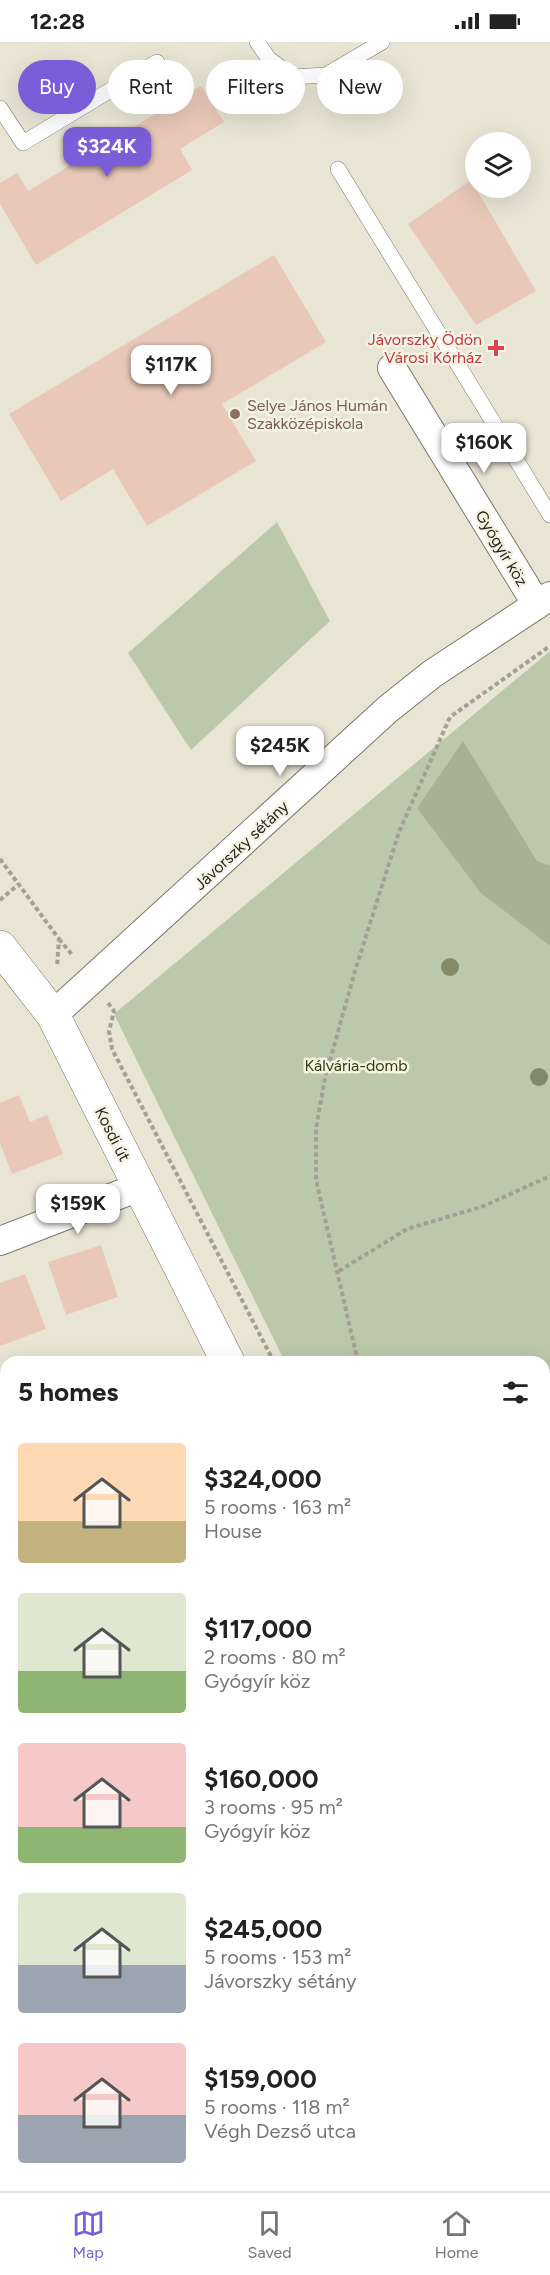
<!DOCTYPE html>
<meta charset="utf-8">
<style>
body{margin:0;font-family:Figtree,sans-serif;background:#f6f6f6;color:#222;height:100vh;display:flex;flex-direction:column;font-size:22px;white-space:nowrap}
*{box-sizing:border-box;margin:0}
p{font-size:20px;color:#767676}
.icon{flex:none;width:33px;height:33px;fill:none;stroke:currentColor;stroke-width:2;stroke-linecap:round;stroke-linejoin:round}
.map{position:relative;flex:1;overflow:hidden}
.drawer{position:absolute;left:0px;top:1314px;width:550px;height:836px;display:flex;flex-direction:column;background:#fff;border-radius:18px 18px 0 0;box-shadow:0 6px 24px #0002}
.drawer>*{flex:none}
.banner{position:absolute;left:18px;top:18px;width:514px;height:54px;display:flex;gap:12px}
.fabs{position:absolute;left:465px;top:90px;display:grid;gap:12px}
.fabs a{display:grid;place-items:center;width:66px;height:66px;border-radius:50%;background:#fff;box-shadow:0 6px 24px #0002;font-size:30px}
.price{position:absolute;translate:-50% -51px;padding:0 14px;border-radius:12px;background:#fff;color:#222;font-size:20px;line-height:39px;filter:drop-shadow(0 2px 3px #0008)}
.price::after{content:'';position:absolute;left:50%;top:36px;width:18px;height:14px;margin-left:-9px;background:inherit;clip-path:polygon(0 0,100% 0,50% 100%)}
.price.current{background:#7a5ed9;color:#fff}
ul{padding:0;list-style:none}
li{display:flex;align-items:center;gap:18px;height:150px;padding:0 18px}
li span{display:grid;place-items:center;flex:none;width:168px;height:120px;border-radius:6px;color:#555}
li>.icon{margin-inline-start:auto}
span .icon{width:72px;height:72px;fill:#fffc;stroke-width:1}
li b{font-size:26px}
h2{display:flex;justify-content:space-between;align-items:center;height:72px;padding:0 18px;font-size:26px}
.chip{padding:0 21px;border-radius:27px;background:#fff;box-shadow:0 6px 24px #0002;font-size:21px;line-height:54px}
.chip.current{background:#7a5ed9;color:#fff}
.status{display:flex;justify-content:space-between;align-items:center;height:42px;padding:0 30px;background:#fff;direction:ltr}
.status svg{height:16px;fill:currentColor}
.tab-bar{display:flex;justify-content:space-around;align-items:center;height:84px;border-top:2px solid #e0e0e0;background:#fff;font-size:16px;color:#767676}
.tab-bar a{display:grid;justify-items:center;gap:3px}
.tab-bar .current{color:#7a5ed9}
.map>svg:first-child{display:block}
.green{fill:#bcc8ac}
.forest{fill:#a6b295}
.building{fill:#e9c8b9}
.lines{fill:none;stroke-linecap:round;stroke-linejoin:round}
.lane-casing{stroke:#7a7769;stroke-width:16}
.street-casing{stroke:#7a7769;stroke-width:30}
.secondary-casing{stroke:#7a7769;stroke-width:34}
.path{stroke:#a2a094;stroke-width:4;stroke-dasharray:4.5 3;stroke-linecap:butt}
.lane{stroke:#fff;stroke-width:15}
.street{stroke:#fff;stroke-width:28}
.secondary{stroke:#fff;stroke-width:33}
.tree{fill:#828a69}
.health-dot{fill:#e0444e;stroke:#f5f3e3;stroke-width:2}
.education-dot{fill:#8d6e63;stroke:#f5f3e3;stroke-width:2}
.labels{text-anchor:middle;stroke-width:5;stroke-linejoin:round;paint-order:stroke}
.health-label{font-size:16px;fill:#be3a42;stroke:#f5f3e3;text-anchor:end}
.education-label{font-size:16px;fill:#785e54;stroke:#f5f3e3;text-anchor:start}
.street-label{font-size:16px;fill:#272620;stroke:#f5f3e3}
.park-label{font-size:16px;fill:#2f3f10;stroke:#f5f3e3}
</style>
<div class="status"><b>12:28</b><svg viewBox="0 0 49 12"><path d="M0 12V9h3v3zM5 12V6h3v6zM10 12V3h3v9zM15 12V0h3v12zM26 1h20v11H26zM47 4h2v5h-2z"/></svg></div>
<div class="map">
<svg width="550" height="2149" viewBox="0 0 550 2149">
<rect width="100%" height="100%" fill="#e8e5d5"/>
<path class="green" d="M277,480L330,579L191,708L128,611Z
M550,609V1856L544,1845V1320H285L114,972Z"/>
<path class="forest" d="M463,699L537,819L550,824V904L481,851L417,766Z"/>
<path class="building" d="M201,44L224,80L180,107L192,128L36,223L0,162V141L17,131L28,149Z
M471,138L536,249L476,283L408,182Z
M274,213L326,300L222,362L256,419L147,484L113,427L61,459L9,372Z
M19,1053L30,1080L47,1073L63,1112L12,1132L0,1101V1061Z
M101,1203L118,1255L66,1273L48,1220Z
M25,1232L46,1287L0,1304V1241Z
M6,1750V1793L0,1781V1753Z
M6,1897V1917L0,1920V1901Z
M6,1953V2004L1,2007L0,1956Z
M22,2144H54L43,2149H25Z
M178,2144H235L238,2149H181Z
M470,2144H500L503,2148L513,2144L517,2149H461Z"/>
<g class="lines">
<defs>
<path id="lane" d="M257,0L269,17L293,35L326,33L382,0
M0,66L23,101L157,20
M338,127L550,473"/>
<path id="street" d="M392,326L537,563
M53,973L388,667L432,632L550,554
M0,1199L139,1145
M0,1627L6,1624
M156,2144L158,2149"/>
<path id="secondary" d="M0,905L53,973L228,1320
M544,2018L550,2047"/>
</defs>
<use href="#lane" class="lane-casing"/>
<use href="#street" class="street-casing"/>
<use href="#secondary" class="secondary-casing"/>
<path class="path" d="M0,817L59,897L57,925
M0,858L19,842
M59,897L73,914
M108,961L114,969L109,989L112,1007L274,1320
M339,1229L407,1187L484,1164L550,1134
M358,1320L316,1138V1086L325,1036L355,929L399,790L450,675L550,604
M544,1373L550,1370
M544,1871L550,1882
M0,1880L6,1882"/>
<use href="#lane" class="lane"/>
<use href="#street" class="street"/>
<use href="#secondary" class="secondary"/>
</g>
<g class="tree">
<circle cx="450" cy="925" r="9"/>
<circle cx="539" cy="1035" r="9"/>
</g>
<path class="health-dot" d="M493 297h6v6h6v6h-6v6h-6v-6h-6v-6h6z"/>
<circle class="education-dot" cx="235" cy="372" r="6"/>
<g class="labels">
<g class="health-label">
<text x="482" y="303">Jávorszky Ödön<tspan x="482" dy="18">Városi Kórház</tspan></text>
</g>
<g class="education-label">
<text x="247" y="369">Selye János Humán<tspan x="247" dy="18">Szakközépiskola</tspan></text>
</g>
<g class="street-label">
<text transform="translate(502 506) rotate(59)" y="6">Gyógyír köz</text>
<text transform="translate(241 803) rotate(-43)" y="6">Jávorszky sétány</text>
<text transform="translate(113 1092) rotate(63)" y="6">Kosdi út</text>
</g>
<g class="park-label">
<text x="356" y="1029">Kálvária-domb</text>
</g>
</g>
</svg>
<div class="fabs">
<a><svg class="icon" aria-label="layers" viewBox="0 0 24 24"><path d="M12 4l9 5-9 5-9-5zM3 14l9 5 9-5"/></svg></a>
</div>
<b class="price current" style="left:107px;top:136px">$324K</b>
<b class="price" style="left:171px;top:354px">$117K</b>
<b class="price" style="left:484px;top:432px">$160K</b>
<b class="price" style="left:280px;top:735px">$245K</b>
<b class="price" style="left:78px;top:1193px">$159K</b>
<div class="banner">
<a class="chip current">Buy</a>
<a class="chip">Rent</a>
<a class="chip">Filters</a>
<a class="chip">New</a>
</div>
<section class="drawer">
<h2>5 homes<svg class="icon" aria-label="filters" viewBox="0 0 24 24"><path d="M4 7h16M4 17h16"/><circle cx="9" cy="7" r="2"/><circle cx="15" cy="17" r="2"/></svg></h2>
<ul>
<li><span style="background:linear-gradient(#ffd9b3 65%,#c2b280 0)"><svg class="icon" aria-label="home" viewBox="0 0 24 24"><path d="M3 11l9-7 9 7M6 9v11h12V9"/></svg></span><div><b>$324,000</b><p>5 rooms · 163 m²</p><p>House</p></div></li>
<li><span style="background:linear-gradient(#dfe7d0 65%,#8fb573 0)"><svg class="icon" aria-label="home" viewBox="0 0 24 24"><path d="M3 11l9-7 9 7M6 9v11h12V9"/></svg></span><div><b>$117,000</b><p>2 rooms · 80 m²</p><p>Gyógyír köz</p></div></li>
<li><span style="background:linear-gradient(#f6c9c9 70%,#8fb573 0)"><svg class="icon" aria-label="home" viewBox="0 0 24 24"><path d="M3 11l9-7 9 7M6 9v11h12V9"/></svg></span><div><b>$160,000</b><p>3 rooms · 95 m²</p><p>Gyógyír köz</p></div></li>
<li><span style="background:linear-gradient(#dfe7d0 60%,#9aa5b1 0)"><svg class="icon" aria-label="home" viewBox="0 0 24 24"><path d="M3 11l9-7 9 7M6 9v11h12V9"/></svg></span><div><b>$245,000</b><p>5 rooms · 153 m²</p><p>Jávorszky sétány</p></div></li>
<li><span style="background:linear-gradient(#f6c9c9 60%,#9aa5b1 0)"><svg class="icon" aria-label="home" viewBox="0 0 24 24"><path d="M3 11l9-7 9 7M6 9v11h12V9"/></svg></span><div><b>$159,000</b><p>5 rooms · 118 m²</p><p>Végh Dezső utca</p></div></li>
</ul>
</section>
</div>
<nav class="tab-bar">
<a class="current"><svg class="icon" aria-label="map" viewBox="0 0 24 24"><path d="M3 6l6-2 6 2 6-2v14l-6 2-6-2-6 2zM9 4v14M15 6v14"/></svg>Map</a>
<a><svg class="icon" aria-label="saved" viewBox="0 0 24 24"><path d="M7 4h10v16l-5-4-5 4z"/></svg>Saved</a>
<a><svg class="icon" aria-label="home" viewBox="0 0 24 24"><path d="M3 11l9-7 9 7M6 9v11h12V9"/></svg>Home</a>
</nav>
